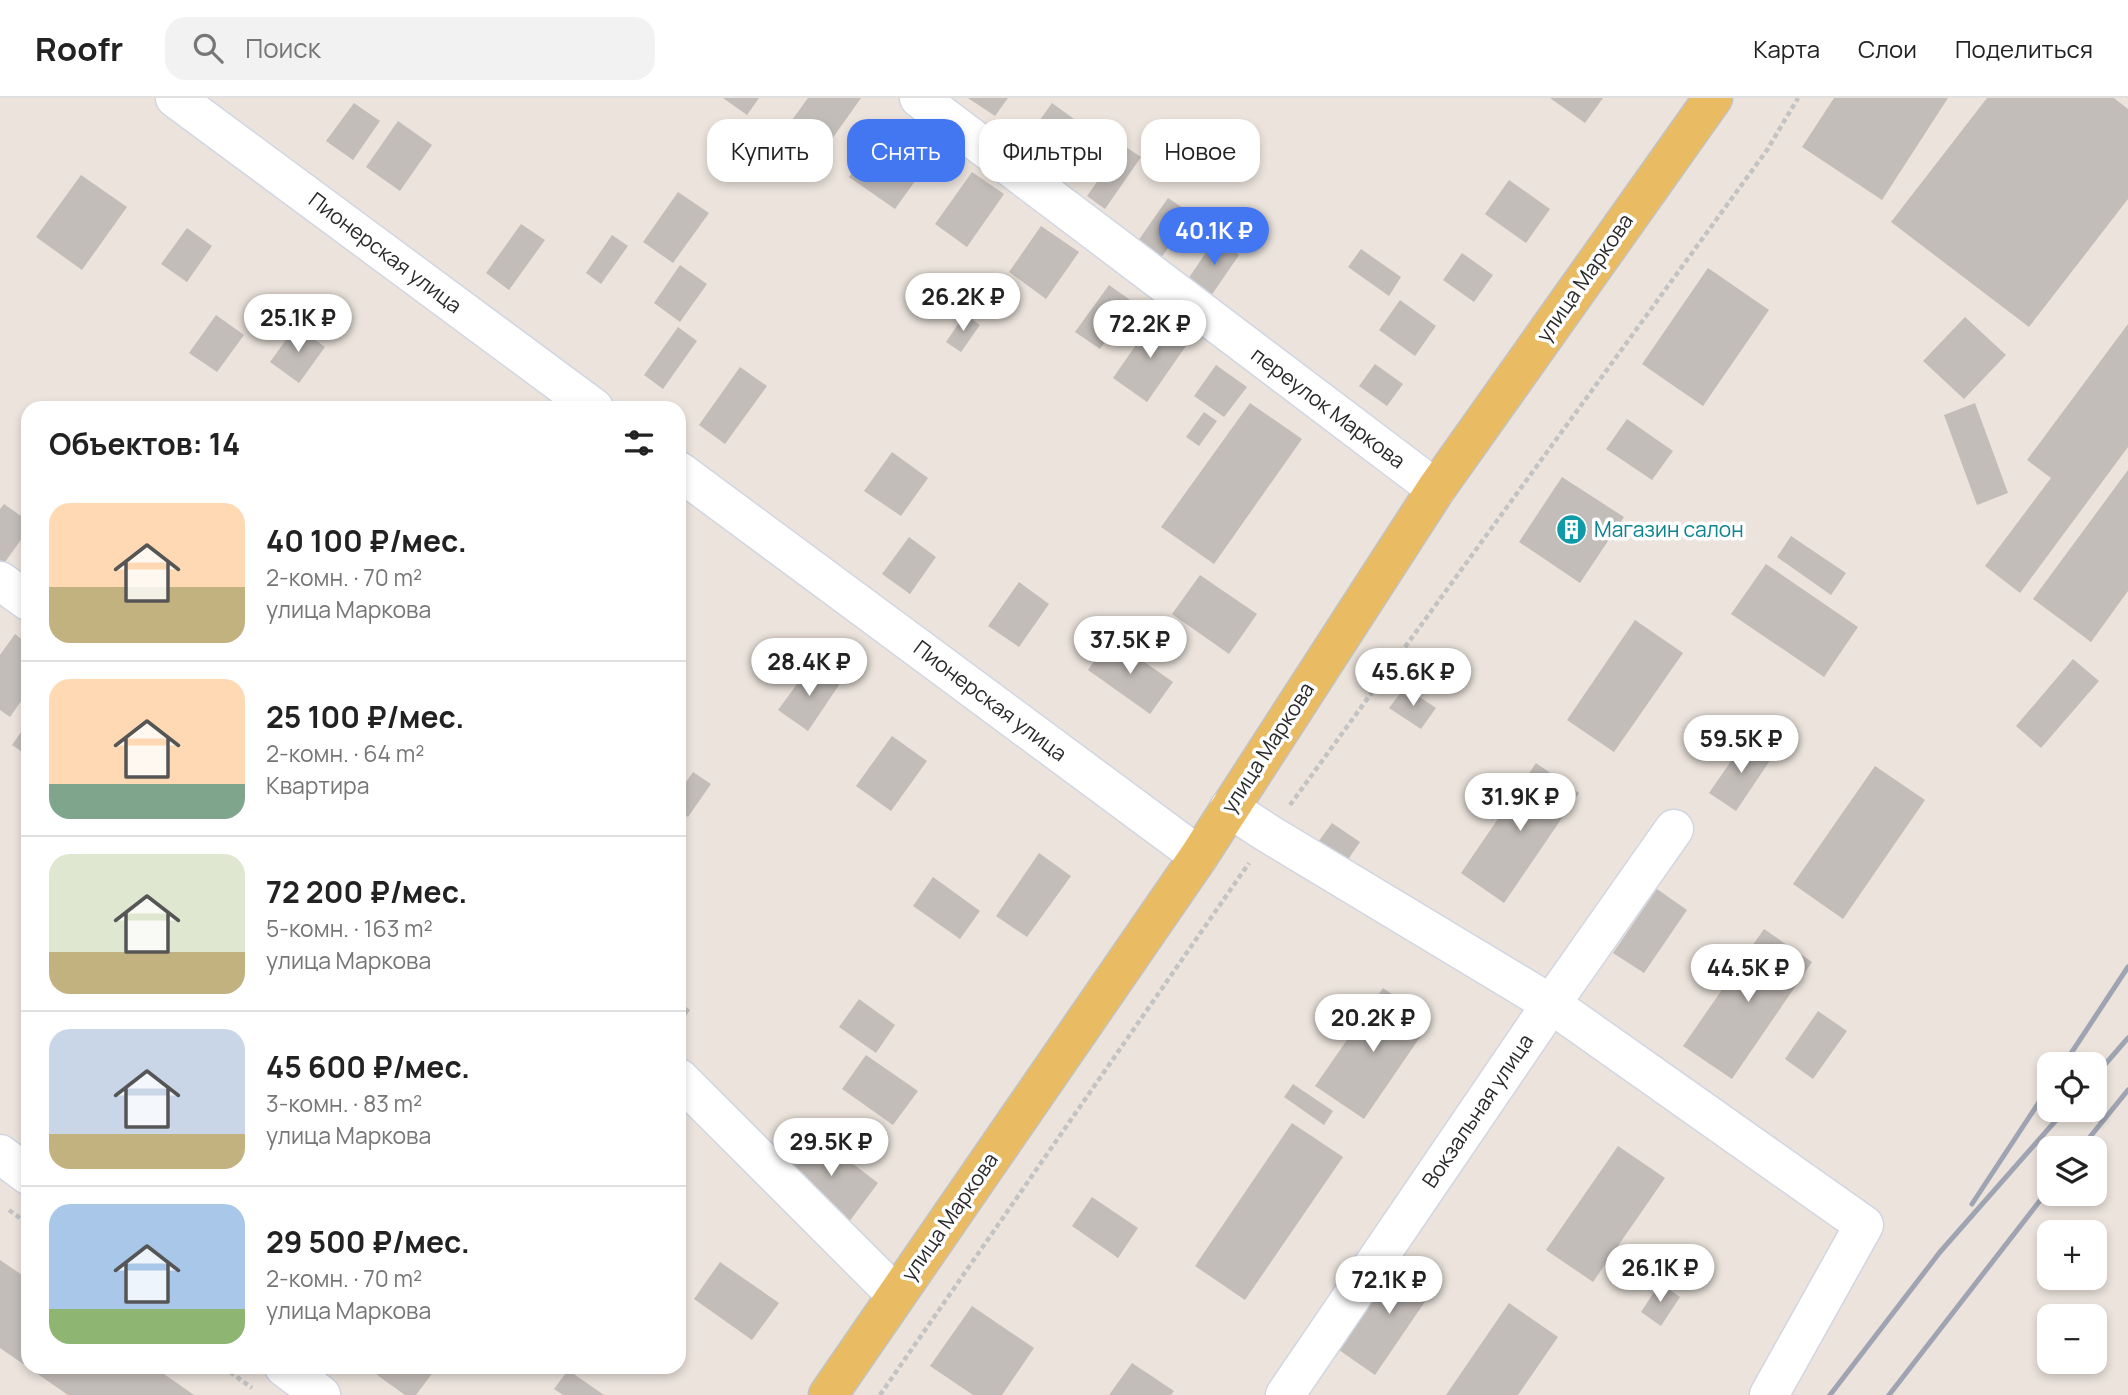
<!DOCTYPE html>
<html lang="ru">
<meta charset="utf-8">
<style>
body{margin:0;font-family:Manrope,sans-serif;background:#f2f2f2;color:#222;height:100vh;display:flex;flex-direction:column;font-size:26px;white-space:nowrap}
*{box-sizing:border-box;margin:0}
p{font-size:23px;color:#767676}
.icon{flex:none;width:38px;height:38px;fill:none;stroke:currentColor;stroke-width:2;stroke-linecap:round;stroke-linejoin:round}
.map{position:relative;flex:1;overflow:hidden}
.side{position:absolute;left:21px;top:303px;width:665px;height:973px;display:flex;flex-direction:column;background:#fff;border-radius:21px;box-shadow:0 4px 10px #0003}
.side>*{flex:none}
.banner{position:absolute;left:707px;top:21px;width:665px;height:63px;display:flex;gap:14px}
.controls{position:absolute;left:2037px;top:954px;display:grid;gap:14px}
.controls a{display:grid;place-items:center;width:70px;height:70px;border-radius:14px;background:#fff;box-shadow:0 4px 10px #0003;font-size:35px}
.price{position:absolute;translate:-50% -60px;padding:0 16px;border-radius:24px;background:#fff;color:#222;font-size:23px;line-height:46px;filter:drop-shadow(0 2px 4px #0008)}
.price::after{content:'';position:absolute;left:50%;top:42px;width:21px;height:16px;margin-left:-10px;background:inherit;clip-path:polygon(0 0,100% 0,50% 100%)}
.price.selected{background:#4376f1;color:#fff}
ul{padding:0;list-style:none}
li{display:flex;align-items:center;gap:21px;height:175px;padding:0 28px}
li+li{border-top:2px solid #e0e0e0}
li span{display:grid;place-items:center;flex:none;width:196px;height:140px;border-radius:21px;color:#555}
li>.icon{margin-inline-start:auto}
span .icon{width:84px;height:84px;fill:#fffc;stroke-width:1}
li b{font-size:30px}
h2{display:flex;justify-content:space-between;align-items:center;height:84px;padding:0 28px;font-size:30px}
.pill{padding:0 24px;border-radius:21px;background:#fff;box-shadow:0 4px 10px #0003;font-size:24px;line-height:63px}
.pill.selected{background:#4376f1;color:#fff}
header{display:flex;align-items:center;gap:42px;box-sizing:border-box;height:98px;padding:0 35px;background:#fff;border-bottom:2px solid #e0e0e0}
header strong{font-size:33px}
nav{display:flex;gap:38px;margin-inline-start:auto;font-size:24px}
.search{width:490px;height:63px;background:#f2f2f2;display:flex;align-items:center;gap:18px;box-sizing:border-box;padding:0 24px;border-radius:21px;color:#767676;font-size:26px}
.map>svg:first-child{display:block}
.building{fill:#c3bdb9}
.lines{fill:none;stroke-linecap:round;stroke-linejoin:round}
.minor-casing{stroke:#d1d6e2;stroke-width:41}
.major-casing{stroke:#c3c3c3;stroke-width:41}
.path{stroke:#c3c3c3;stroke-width:4.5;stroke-dasharray:5 3.5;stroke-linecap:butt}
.minor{stroke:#fff;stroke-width:38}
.major{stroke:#e9bb63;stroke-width:38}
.rail{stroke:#9fa4b3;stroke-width:5}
.labels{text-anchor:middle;stroke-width:7;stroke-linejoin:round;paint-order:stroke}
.street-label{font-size:21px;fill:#292929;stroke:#fff}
.culture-label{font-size:21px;fill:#0d838f;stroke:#fff;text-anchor:start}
</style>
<header>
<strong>Roofr</strong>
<div class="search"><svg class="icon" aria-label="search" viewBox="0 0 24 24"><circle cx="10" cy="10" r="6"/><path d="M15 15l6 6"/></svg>Поиск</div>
<nav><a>Карта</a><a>Слои</a><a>Поделиться</a></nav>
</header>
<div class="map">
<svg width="2128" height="1297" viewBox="0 0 2128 1297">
<rect width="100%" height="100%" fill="#ebe3dc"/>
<path class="building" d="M723,0H759L747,17Z
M808,0H861L820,58L784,33Z
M968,0H1008L995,18Z
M1550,0H1603L1585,25Z
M1834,0H1948L1882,102L1802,49Z
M1987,0H2114L2128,11V101L2029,229L1891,124Z
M354,5L380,23L353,62L326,43Z
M1052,5L1085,29L1054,73L1020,50Z
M890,22L936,54L895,111L849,79Z
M398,23L432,47L400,93L366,69Z
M1123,47L1141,59L1105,111L1087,98Z
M972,74L1004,96L967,149L935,126Z
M81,77L127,109L82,172L36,139Z
M1509,82L1550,111L1526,145L1485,116Z
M678,94L709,115L673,165L643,144Z
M1168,100L1192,116L1161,160L1138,143Z
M521,126L545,142L509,192L486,175Z
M1041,128L1079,154L1046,201L1009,174Z
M187,130L212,148L187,184L161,166Z
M612,137L628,148L601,186L586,175Z
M1216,140L1239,157L1211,198L1188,181Z
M1361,151L1401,179L1389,198L1348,169Z
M1462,155L1493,177L1474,204L1443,182Z
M680,167L707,186L680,224L654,205Z
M1708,170L1769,212L1703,308L1642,266Z
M1109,187L1133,204L1100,251L1075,234Z
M1400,202L1436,228L1415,258L1379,232Z
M965,216L980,227L961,254L946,244Z
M216,217L244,237L217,274L189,255Z
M1965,219L2006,257L1964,301L1923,263Z
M1154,221L1188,245L1147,304L1113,280Z
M2128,226V349L2020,495L1985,468L2051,380L2027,362Z
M296,228L325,249L299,285L270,264Z
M678,229L697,243L663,291L644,277Z
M1375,266L1403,286L1387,308L1359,288Z
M1216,267L1247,289L1224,319L1194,298Z
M740,269L767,288L725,346L699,327Z
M1250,305L1302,341L1214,466L1161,429Z
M1975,305L2008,395L1977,407L1944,317Z
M1204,314L1217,323L1199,348L1186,339Z
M1627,321L1673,353L1652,382L1606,351Z
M892,354L928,380L901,418L864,393Z
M2128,372V493L2091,544L2033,501Z
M1562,379L1624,419L1580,485L1519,444Z
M4,406L28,423V432L0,471V411Z
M1791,438L1846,475L1831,497L1777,459Z
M909,439L936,459L910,496L882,476Z
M1766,466L1858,529L1824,579L1731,516Z
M1200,477L1257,516L1229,556L1172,516Z
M1019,484L1049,506L1019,549L988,528Z
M1635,522L1683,555L1614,654L1567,622Z
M15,536L28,546V593L10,619L0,612V557Z
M1110,540L1173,584L1150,616L1088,572Z
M2073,561L2099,583L2041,650L2016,628Z
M811,567L839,587L808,633L778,612Z
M1405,589L1436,610L1421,631L1389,610Z
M28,624V658L12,647Z
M892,638L927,663L891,713L856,688Z
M1747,640L1773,658L1736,713L1709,695Z
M1536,665L1579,695L1504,805L1461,775Z
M1875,668L1925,702L1843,821L1793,786Z
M693,674L711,686L688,719L679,712V694Z
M1332,725L1360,744L1347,763L1318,744Z
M1039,755L1071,778L1027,839L996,818Z
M933,779L980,813L960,841L913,808Z
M1657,791L1687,812L1644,875L1613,855Z
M1764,831L1812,864L1732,981L1683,948Z
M1383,890L1431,923L1364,1021L1315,988Z
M859,901L895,927L876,955L839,929Z
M679,904L690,912L679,928Z
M1818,913L1847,933L1813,981L1785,961Z
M866,957L918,993L893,1027L842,991Z
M1293,986L1333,1013L1324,1027L1284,999Z
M1292,1025L1343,1059L1245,1202L1195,1168Z
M814,1036L878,1085L849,1124L784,1074Z
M1618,1048L1665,1080L1593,1184L1546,1152Z
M1092,1099L1138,1130L1118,1160L1072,1128Z
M1403,1158L1439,1183L1375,1277L1339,1252Z
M0,1162L28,1181V1269H154L194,1297H68L0,1250Z
M720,1164L779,1205L752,1242L694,1201Z
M1660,1185L1680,1199L1661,1228L1641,1214Z
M1509,1205L1558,1239L1518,1297H1446Z
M972,1208L1034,1250L1002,1297H973L930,1268Z
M1132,1265L1174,1293L1171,1297H1109Z
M383,1269H437L416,1297H405L377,1277Z
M568,1272L604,1297H563L554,1291Z"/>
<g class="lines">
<defs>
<path id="minor" d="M175,0L594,310
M919,0L1436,391
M679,373L1199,758
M0,483L28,503
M1229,710L1269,736L1551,906L1864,1127L1769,1297
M679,980L896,1197
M0,1056L28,1077
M284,1269L321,1297
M1285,1297L1551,906L1674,731"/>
<path id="major" d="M828,1297L1199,758L1436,391L1713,0"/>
</defs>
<use href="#minor" class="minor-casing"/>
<use href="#major" class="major-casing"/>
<path class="path" d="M1290,707L1767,52L1798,0
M9,1112L28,1126
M223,1269L252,1290
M880,1297L1249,765"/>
<use href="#minor" class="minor"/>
<use href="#major" class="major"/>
<path class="rail" d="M2064,966L2128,869
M2095,978L2128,940
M2081,1050L2128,992
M1972,1106L2049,989
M1830,1297L1940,1154L2065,1012
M1889,1297L2049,1091"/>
</g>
<defs>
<symbol id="building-disc" viewBox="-11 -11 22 22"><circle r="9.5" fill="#0f9aa8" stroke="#fff"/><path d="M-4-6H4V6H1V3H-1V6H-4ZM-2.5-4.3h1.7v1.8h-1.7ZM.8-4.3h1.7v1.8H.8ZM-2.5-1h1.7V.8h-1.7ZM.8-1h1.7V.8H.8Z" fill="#fff"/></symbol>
</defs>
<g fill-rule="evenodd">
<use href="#building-disc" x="1554" y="414" width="35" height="35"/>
</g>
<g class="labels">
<g class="street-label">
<text transform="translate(385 155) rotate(37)" y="7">Пионерская улица</text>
<text transform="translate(1585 180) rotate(-55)" y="7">улица Маркова</text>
<text transform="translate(1328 310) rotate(37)" y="7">переулок Маркова</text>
<text transform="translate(990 603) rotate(37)" y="7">Пионерская улица</text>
<text transform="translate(1268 650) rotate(-57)" y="7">улица Маркова</text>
<text transform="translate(1478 1013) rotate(-56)" y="7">Вокзальная улица</text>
<text transform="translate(950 1119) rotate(-55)" y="7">улица Маркова</text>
</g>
<g class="culture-label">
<text x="1594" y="439">Магазин салон</text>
</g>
</g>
</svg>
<div class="controls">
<a><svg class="icon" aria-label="locate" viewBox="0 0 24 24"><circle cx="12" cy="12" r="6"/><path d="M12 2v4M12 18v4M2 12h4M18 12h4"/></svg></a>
<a><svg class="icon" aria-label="layers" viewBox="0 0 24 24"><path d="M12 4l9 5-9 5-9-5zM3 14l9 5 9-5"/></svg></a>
<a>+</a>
<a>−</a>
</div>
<b class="price selected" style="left:1214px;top:169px">40.1K ₽</b>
<b class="price" style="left:963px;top:235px">26.2K ₽</b>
<b class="price" style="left:298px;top:256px">25.1K ₽</b>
<b class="price" style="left:1150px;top:262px">72.2K ₽</b>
<b class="price" style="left:1130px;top:578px">37.5K ₽</b>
<b class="price" style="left:809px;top:600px">28.4K ₽</b>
<b class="price" style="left:1413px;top:610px">45.6K ₽</b>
<b class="price" style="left:1741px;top:677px">59.5K ₽</b>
<b class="price" style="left:1520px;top:735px">31.9K ₽</b>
<b class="price" style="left:1748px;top:906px">44.5K ₽</b>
<b class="price" style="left:1373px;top:956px">20.2K ₽</b>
<b class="price" style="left:831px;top:1080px">29.5K ₽</b>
<b class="price" style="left:1660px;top:1206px">26.1K ₽</b>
<b class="price" style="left:1389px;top:1218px">72.1K ₽</b>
<div class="banner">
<a class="pill">Купить</a>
<a class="pill selected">Снять</a>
<a class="pill">Фильтры</a>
<a class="pill">Новое</a>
</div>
<section class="side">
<h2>Объектов: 14<svg class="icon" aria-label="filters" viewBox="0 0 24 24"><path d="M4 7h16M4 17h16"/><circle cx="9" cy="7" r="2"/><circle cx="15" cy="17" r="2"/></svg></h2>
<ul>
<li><span style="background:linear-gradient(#ffd9b3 60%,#c2b280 0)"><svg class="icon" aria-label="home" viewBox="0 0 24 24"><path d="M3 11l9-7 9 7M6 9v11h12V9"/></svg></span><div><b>40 100 ₽/мес.</b><p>2-комн. · 70 m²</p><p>улица Маркова</p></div></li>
<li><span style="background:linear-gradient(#ffd9b3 75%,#7fa58c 0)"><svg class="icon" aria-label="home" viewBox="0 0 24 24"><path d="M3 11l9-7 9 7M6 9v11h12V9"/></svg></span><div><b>25 100 ₽/мес.</b><p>2-комн. · 64 m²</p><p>Квартира</p></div></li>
<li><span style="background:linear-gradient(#dfe7d0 70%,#c2b280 0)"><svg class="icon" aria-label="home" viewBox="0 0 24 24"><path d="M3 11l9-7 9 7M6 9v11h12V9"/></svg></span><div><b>72 200 ₽/мес.</b><p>5-комн. · 163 m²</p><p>улица Маркова</p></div></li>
<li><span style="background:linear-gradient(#c9d6e8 75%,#c2b280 0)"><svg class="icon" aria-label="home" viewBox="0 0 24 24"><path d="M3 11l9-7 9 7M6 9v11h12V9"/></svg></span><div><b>45 600 ₽/мес.</b><p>3-комн. · 83 m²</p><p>улица Маркова</p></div></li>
<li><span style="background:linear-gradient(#a9c7e8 75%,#8fb573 0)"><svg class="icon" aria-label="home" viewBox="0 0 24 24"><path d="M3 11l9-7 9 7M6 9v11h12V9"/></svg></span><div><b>29 500 ₽/мес.</b><p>2-комн. · 70 m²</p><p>улица Маркова</p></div></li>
</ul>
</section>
</div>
